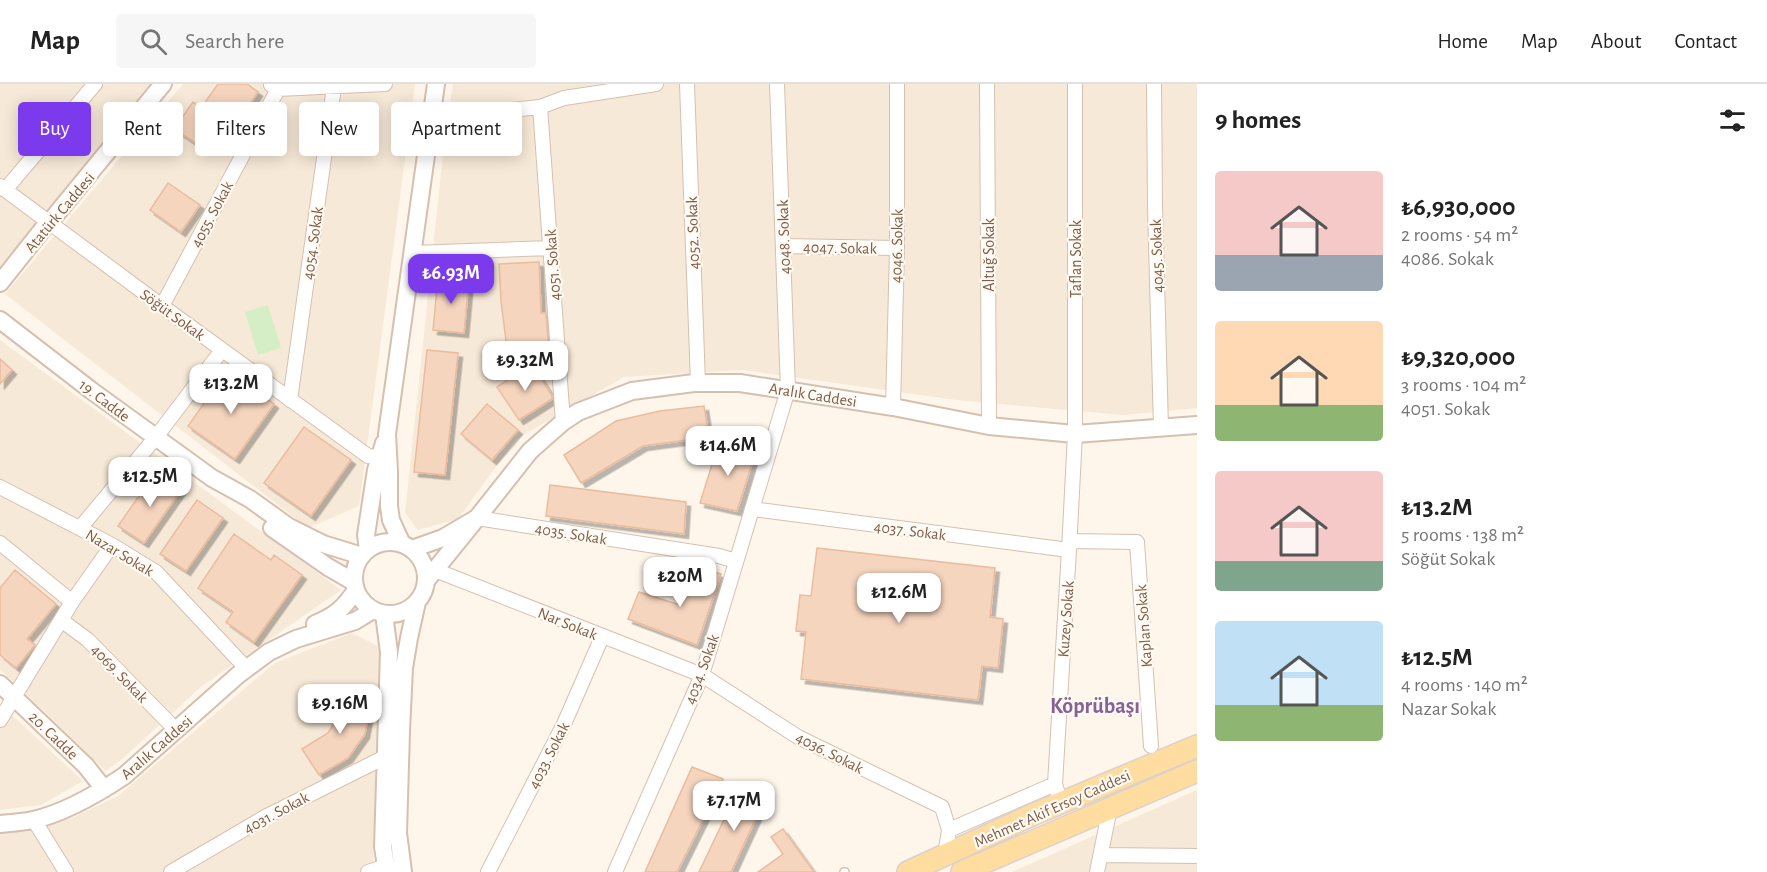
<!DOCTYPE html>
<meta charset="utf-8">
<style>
body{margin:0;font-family:"Alegreya Sans",sans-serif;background:#f6f6f6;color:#222;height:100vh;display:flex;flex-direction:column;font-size:22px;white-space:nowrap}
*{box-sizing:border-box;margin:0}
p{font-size:20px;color:#767676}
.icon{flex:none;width:33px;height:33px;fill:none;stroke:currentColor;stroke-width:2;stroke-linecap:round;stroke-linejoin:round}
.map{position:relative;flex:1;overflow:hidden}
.panel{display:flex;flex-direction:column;background:#fff;width:570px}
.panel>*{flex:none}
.guide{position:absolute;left:18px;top:18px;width:570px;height:54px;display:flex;gap:12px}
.price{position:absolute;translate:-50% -51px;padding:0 14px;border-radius:12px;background:#fff;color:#222;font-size:20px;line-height:39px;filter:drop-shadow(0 2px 3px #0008)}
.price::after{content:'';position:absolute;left:50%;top:36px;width:18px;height:14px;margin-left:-9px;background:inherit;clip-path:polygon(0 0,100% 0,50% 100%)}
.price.active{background:#7c3aed;color:#fff}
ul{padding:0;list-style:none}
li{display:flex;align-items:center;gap:18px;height:150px;padding:0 18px}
li span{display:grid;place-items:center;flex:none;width:168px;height:120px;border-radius:6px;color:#555}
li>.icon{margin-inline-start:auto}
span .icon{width:72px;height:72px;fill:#fffc;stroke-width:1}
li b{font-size:26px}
h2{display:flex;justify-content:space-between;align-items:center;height:72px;padding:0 18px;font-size:26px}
.pill{padding:0 21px;border-radius:6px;background:#fff;box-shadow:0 3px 15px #0003;font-size:21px;line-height:54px}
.pill.active{background:#7c3aed;color:#fff}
header{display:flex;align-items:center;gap:36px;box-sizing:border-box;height:84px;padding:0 30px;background:#fff;border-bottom:2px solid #e0e0e0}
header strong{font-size:28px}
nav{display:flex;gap:33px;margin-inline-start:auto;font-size:21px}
.search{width:420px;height:54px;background:#f6f6f6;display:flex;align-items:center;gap:15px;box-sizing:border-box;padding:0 21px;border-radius:6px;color:#767676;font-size:22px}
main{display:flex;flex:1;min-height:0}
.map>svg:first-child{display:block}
.residential{fill:#f7e9d7}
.green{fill:#d6eec6}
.building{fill:#f6d5bf;stroke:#eabc9e;stroke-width:1.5;filter:url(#shadow)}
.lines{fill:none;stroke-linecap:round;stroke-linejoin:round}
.service-casing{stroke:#d5c0b0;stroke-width:10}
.minor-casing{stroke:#d5c0b0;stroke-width:16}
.tertiary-casing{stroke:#d5c0b0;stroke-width:20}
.primary-casing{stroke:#dad1cc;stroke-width:24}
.service{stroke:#fff;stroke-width:7}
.minor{stroke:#fff;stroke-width:14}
.tertiary{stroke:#fff;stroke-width:16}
.primary{stroke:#ffdca0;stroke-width:21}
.labels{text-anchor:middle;stroke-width:4.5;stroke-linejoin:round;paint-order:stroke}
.street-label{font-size:16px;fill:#7c5c4a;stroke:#fffaf2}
.district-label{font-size:22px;font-weight:bold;fill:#866298;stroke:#fffaf2}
</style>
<header>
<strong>Map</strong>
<div class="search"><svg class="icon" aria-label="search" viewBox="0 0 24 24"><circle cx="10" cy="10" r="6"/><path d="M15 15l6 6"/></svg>Search here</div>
<nav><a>Home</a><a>Map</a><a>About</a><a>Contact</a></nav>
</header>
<main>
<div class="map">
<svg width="1197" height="788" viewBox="0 0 1197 788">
<defs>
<filter id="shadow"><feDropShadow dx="4.5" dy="4.5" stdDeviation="0" flood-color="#0004"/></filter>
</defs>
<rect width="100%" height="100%" fill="#fef6ea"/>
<path class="residential" d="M0,0H150L0,185Z
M183,0H415L359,422L308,444L5,210Z
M453,0H1197V324L1123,331L956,316L743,286L624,293L516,355L458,435L418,446L405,429L445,51Z
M0,256L341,506L202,602L121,676L106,687L0,585Z
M352,549L380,563L373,772L376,788H0V748L70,735L118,712L275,579Z
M0,620L83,697L41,721L0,726Z
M1197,706V788H1012Z"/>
<path class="green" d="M268,221L281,264L258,271L245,228Z"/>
<path class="building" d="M218,0H247L258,8L240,35L231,29L206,66L174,45L193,18L201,24Z
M168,99L200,121L181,148L150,126Z
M539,178L541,229H546L549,269L508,273L501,217L499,180Z
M438,193L469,196L464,249L433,246Z
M427,266L458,269L445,391L414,388Z
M0,275L12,286L0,300Z
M532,280L552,312V315L519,336L497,303Z
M227,287L274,320L235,375L188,342Z
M487,320L518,346L492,376L461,350Z
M704,322L709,353L643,362L581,399L564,371L616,337L660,327Z
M304,343L351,376L311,432L264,399Z
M719,358L755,370L737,427L700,419Z
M155,389L181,406L144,459L118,442Z
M550,401L686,418L684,450L546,432Z
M197,416L223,434L186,487L160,470Z
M234,450L271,476L274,471L302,491L254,558L226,538L233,528L198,504Z
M817,464L995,484L990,533L1003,535L998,584L982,582L978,616L801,595L806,548L796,547L800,511L811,512Z
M693,481L721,490L697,561L628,535L639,508L680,521Z
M15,486L56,520L27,555L35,561L16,584L0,571V504Z
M340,611L371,616L365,650L348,674L319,691L302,665L328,649L335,638Z
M692,683L723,695L677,788H645Z
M740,702L766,712L731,788H699Z
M783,745L814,788H758L783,770L771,753Z"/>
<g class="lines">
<defs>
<path id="service" d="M844,788H845"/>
<path id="minor" d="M687,0L698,299
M987,0L989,342
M1154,0L1155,122L1161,344
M271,1L278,5L385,0
M540,23L563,338
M431,34L540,23L564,14L656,0
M0,102L162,222L368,372L379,373
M5,106L95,0
M783,162L897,164
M413,169L551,164
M162,222L278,5
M290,316L334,3
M893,323L897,164V0
M0,403L112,461L156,488L247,585
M752,425L1069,466
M477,434L719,472L736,477
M80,444L156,353L222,266
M1070,457L1137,458L1151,662
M0,459L72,518
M435,486L702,591L798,653L942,723L949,746
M61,536L88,556L176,646
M0,636L72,518L112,461
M1061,720L1055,700L1069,466L1075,350V0
M34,736L66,788
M945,771L949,746L1055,700
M1101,771L1197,772
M171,788L265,733L385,673
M368,788L386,782
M488,788L564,640L602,553
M615,788L702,591L788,306L777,0
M1097,788L1110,724"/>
<path id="tertiary" d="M0,199L46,141L49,139L163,0
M0,236L92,307L212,394L250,415L289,443L323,460L362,472
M477,434L530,367L563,338L578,328L632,307L694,299H740L893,323L989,342L1075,350L1197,341
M272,444L328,483L354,498
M354 494a36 36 0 1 1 72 0a36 36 0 1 1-72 0Z
M402,460L391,436L389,422V388L387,350L436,0
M412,465L443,454L477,434L426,497
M368,466L366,451L376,386L384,359
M384,530L389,568L383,763L387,788
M315,540C335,532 344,524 356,506
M0,600L86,682L104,705
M0,740C11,739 23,738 33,736C65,729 97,710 124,692L238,591L269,568L296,555L355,537L373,526
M403,788L398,749L401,647L404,584L409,554L417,518"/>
<path id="primary" d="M908,788L1032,731L1197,662
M962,788L1197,687"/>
</defs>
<use href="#service" class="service-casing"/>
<use href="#minor" class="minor-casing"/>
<use href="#tertiary" class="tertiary-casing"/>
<use href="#primary" class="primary-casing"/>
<use href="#service" class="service"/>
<use href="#minor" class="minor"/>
<use href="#tertiary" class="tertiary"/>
<use href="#primary" class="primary"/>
</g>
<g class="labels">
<g class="street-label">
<text transform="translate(59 128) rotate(-50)" y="6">Atatürk Caddesi</text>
<text transform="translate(211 130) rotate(-62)" y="6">4055. Sokak</text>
<text transform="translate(692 149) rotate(-92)" y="6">4052. Sokak</text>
<text transform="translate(783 153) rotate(-92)" y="6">4048. Sokak</text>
<text transform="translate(312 159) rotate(-82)" y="6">4054. Sokak</text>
<text transform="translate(896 162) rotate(-89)" y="6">4046. Sokak</text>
<text transform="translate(840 163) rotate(1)" y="6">4047. Sokak</text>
<text transform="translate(988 171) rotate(-90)" y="6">Altuğ Sokak</text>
<text transform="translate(1156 172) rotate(-92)" y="6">4045. Sokak</text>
<text transform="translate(1075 175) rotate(-90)" y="6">Taflan Sokak</text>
<text transform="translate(552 181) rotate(-94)" y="6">4051. Sokak</text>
<text transform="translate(173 230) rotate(36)" y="6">Söğüt Sokak</text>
<text transform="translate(813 310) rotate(9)" y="6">Aralık Caddesi</text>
<text transform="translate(105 316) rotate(37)" y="6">19. Cadde</text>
<text transform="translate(910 446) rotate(7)" y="6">4037. Sokak</text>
<text transform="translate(571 449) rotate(9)" y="6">4035. Sokak</text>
<text transform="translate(120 468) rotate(31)" y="6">Nazar Sokak</text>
<text transform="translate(1065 535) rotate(-86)" y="6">Kuzey Sokak</text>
<text transform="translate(568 539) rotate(22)" y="6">Nar Sokak</text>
<text transform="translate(1143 542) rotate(-94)" y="6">Kaplan Sokak</text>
<text transform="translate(701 585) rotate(-70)" y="6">4034. Sokak</text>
<text transform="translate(120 589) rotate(46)" y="6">4069. Sokak</text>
<text transform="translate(54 651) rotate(44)" y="6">20. Cadde</text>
<text transform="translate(156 663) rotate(-41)" y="6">Aralık Caddesi</text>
<text transform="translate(830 668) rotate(27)" y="6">4036. Sokak</text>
<text transform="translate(548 671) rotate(-63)" y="6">4033. Sokak</text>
<text transform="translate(1052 724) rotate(-24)" y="6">Mehmet Akif Ersoy Caddesi</text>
<text transform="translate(276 728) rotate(-28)" y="6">4031. Sokak</text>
</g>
<g class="district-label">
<text x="1095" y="629">Köprübaşı</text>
</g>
</g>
</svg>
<b class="price active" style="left:451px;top:221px">₺6.93M</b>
<b class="price" style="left:525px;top:308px">₺9.32M</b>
<b class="price" style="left:231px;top:331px">₺13.2M</b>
<b class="price" style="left:728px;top:393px">₺14.6M</b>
<b class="price" style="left:150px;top:424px">₺12.5M</b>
<b class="price" style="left:680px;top:524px">₺20M</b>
<b class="price" style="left:899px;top:540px">₺12.6M</b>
<b class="price" style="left:340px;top:651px">₺9.16M</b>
<b class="price" style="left:734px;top:748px">₺7.17M</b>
<div class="guide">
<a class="pill active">Buy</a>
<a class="pill">Rent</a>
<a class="pill">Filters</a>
<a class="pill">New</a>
<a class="pill">Apartment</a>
</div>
</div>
<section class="panel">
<h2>9 homes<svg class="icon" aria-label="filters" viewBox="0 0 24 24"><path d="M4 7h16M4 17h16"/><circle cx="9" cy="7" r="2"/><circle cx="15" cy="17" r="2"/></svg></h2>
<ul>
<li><span style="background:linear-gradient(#f6c9c9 70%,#9aa5b1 0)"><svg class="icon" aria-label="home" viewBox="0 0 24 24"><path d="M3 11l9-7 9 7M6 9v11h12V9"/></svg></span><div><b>₺6,930,000</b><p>2 rooms · 54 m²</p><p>4086. Sokak</p></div></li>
<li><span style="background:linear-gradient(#ffd9b3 70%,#8fb573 0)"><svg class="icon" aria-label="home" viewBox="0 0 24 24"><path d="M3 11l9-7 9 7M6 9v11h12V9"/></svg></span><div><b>₺9,320,000</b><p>3 rooms · 104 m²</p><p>4051. Sokak</p></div></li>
<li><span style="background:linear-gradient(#f6c9c9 75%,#7fa58c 0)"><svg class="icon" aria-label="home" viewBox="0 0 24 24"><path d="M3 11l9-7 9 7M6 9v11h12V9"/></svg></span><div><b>₺13.2M</b><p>5 rooms · 138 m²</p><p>Söğüt Sokak</p></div></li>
<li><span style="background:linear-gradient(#bfe0f5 70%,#8fb573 0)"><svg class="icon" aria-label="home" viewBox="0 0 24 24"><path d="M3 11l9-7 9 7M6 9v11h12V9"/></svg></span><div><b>₺12.5M</b><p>4 rooms · 140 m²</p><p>Nazar Sokak</p></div></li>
</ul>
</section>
</main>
